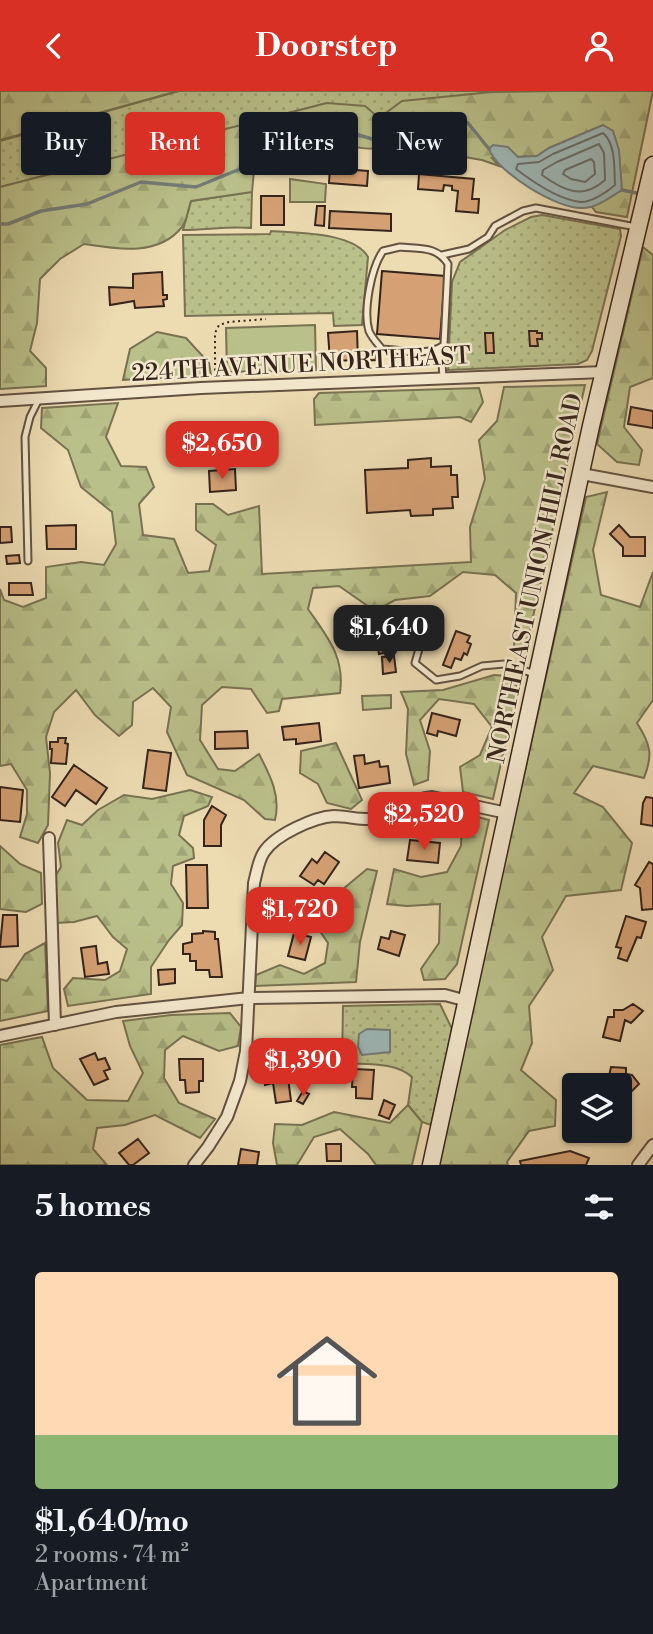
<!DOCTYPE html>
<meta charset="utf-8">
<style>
body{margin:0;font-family:"Libre Bodoni",serif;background:#242831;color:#f1f3f6;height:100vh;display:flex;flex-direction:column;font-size:26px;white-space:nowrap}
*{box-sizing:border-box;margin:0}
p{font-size:23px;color:#9ea1a6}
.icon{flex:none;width:38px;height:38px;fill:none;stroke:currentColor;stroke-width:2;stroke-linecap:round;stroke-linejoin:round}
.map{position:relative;height:1074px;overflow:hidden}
.side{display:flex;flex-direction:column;background:#171b24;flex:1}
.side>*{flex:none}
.top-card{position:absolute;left:21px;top:21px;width:612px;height:63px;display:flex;gap:14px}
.buttons{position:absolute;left:562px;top:982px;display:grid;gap:14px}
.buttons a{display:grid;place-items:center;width:70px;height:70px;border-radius:7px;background:#171b24;box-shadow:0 2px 5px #0004;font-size:35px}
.price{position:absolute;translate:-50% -60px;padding:0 16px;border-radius:14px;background:#d93025;color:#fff;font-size:23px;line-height:46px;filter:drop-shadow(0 2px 4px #0008)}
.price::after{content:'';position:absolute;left:50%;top:42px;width:21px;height:16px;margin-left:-10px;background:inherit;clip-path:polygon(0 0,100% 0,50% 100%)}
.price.selected{background:#222;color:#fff}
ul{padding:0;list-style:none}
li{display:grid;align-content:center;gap:14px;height:371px;padding:0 35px}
li span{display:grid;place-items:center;height:217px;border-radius:7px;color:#555}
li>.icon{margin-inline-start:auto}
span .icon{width:126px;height:126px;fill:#fffc;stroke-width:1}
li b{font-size:30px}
h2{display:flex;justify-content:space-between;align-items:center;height:84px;padding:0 35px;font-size:30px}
.chip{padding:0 24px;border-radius:7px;background:#171b24;box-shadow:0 2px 5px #0004;font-size:24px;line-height:63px}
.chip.selected{background:#d93025;color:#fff}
header{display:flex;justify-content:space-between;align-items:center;height:91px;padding:0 35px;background:#d93025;color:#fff;font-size:32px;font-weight:700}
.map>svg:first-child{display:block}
.grass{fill:url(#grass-dots);stroke:#787253;stroke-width:2}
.forest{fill:url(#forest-firs);stroke:#787253;stroke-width:2}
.green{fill:#bac08a;stroke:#787253;stroke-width:2}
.water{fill:#9eb8b8;stroke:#747d7a;stroke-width:2}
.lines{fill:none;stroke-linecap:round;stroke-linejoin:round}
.shore{stroke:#6a6e6a;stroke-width:2}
.stream{stroke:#747d7a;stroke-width:3.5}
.building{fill:#d4a074;stroke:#35241c;stroke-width:2}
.lane-casing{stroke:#635242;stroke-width:9}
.street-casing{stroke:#635242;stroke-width:14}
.secondary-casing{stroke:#35241c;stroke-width:19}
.path{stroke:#35241c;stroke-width:2;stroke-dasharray:2 3.5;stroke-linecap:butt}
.lane{stroke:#f3e8cd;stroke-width:5}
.street{stroke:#f3e8cd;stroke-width:10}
.secondary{stroke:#f3e8cd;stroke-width:16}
.labels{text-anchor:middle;stroke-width:5;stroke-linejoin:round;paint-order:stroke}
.street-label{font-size:24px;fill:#35241c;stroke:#f3e8cd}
</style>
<header><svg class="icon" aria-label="back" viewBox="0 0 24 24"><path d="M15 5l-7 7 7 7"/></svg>Doorstep<svg class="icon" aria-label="person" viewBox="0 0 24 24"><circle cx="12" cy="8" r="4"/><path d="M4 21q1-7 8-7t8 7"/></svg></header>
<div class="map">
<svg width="653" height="1074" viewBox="0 0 653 1074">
<defs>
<pattern id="grass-dots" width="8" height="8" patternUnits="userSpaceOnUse" patternTransform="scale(1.75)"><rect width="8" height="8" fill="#bac08a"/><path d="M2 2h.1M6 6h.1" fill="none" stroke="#a0a576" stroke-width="1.8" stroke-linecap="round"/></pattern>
<pattern id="forest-firs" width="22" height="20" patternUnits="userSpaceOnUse" patternTransform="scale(1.75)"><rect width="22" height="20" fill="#bac08a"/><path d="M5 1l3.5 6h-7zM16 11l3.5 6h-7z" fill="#a0a576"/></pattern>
</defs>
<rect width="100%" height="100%" fill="#eddbb2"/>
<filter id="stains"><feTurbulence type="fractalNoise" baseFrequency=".00286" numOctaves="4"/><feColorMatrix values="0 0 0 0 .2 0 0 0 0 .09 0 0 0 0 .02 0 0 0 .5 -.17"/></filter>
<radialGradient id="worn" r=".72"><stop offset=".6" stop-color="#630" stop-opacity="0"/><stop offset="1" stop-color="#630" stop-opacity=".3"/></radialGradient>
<path class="grass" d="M179,0H557L492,1L459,5L379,27L327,12L0,96V50Z
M252,101L251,137C228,135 206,139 183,139L191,110Z
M542,124L620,138L621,145L592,260L587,269L578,273L448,279L452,191L460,171L505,139L531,126Z
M271,140C297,142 354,141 368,166L362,234L334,235L333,222L185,225L183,144L270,143Z
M440,913L452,938L431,1034L422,1031L408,1014L412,986C395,970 364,974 342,972L343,915Z"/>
<path class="forest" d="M0,0H178L0,49Z
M557,0H653L627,126L596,121L592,116L622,99L603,34L549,57L537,65L492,67L499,75L482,69L453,64L435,42C414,41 406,54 388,57C360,61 334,50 305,48L298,59L278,60L255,69L252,101L191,110C188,118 187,130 182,136C158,166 116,158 84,153L60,168L40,188L37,232L30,260L46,277V295L0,298V96L327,12L365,15L379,27L402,10L492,1Z
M643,156L653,164V287L630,296L624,336L642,359L639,374L617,371L597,353Z
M157,241L186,247L209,272L211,284L123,289L130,258Z
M585,294L524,566L514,558L516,502L495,484L463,481L430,505L395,509L375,520L339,495L313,497L308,518C328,547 345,566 340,602L282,608L279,620L267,622L251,598L222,596L202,614L200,649L218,678L235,680L259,663C270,684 281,705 275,729L265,728L244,709L187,684L167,641L171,616L153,597L133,611L132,634L119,645L95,624L76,599L54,621L46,646L50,682L48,734L38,752L20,746L27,723V699L11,673L0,675V498L4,509L23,516L46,507V476L81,471L104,474L116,453L112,421L81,396L68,359L41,337L42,317L118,312L106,346L121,375L146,376L154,396L139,413L143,444L174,448L188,482L209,480L216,454L196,439V413H213L228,424L259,415L262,483L471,471L470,436L485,388L479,349L497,330L504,296Z
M479,297L483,311L471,331L460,326L315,334L314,308L319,302Z
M607,401L593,459L601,504L640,516L653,481V609L637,632C651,654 653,664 644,687L593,675L574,702L603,716L632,752L621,799L566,805L542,846L553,879L529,915L532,952L521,979L556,1009L555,1035L529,1040L507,1071L508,1074H437L586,406Z
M494,584L509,585L518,596L493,708L463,701L460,676L480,664L492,636L474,613L439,608L420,629L430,660L428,689L414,694L406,663L408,618L401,601L443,599Z
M336,652L362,709L351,718L327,712L318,693L300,682L301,660Z
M190,699L212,706L208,715L184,725L179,744L193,757L194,767L173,775L171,793L183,812L182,834L169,849L151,876V903L68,915L64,898L73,887L105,889L120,880L127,858L113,846L97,825L74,831L56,832L54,787L61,776L58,752L67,729L82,734L98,719L124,704L152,708Z
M474,725L489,729L457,873L445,888L424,889L421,878L439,852L440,813L407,815L387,813L394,778L421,786L447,781L461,755L462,729Z
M0,755L20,773L41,782L42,813L26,821L0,818Z
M367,778L377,780L360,851L356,891L255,895L256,884L280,874L304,883L325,872L328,852L313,830V807L343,798Z
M45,852L48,920L0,930V888L7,890L25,863Z
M230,922L241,936L238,955L219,960L183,945L165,959L164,987L179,1012L215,1028L200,1047L155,1024L125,1034L97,1037L93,1058L107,1074H0V954L42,946L53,977L87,1009L128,1010L143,982L130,955L123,930L171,924Z
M408,1014L422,1031L412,1074H376L368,1063L340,1038L314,1046L297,1074H277L273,1052L275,1033L302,1034L334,1021L390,1032Z"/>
<path class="green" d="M327,55L357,59L355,71L326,68Z
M290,88L326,93L325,111H290Z
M315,234L316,279L227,281L226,237Z
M391,604V617L363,619L362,605Z"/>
<path class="water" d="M603,34L613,40L619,59L622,99C610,106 597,117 583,117C558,119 497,81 489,58L493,54L508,56L518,66L537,65L549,57Z
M367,938L390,939V961L362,964L358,956L359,943Z"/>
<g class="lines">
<path class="shore" d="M603,42C616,53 614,77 615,94C607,101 592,111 581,111C559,109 533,91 516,78L518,73L539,71L553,63Z
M599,53L604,62L605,89C583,109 564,100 542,84L543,79L557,71Z
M591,68L594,71L595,83L585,91L571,88L563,83L565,79Z"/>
<path class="stream" d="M622,99L641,103
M0,133H8L41,120L87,113L141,91L196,96L240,78L265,50L318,36L352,42L372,48L404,40L445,26L468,32L489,58"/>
</g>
<path class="building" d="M400,56L434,57L433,68L400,66Z
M330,77L368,80L367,95L329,92Z
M419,83L474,88L472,108H479L478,122L456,120L458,100L452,99V95L444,94L443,100L418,98Z
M261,105H284V134H261Z
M317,115H325L324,135L315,134Z
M330,120L391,123V140L329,137Z
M382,180L445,185L440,248L377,243Z
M162,181L163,204H167V208L163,209L164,215L135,217L134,210L110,214L109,196L133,197V183Z
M357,240L358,269L330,270L328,242Z
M529,240H537V242H542V248H537L538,255H530Z
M485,242H493L494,262H486Z
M376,261V269L359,270V262Z
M631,316L653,320V337L628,333Z
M431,367V376L451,375V384H457L458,406H452L453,417L433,418V424L411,425L410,419L367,422L365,379L408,377V369Z
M235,378L236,399L210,401L209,380Z
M76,434V458H47L46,435Z
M619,434L630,446H645V465H623V456L610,443Z
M0,436H11L12,451L0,452Z
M19,464L20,472L7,473L6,465Z
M9,492H31L33,504H9Z
M456,540L470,545L467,551L471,553L467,564L464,562L461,569L455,567L451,577L443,574Z
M390,550L392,560L379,563L377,552Z
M394,565L396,581L383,583L382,566Z
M432,622L460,629L456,645L438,640L437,645L427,642Z
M319,632L321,650L296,653V648L284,649L282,636Z
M247,640L248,657L215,658V641Z
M58,647H66L65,652L68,653L66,673L51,672L52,658H50V651H58Z
M148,659L171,662L166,700L143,697Z
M364,664L365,673L379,670L380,676L388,675L390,692L359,697L354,665Z
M74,674L107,697L96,713L76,699L65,715L52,706Z
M0,696L23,699L20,731L0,729Z
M646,706L653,707V735L641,733L643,712Z
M212,715L226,724L221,734V755H204V729Z
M410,749L440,752L438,772L407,769Z
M325,761L339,771L324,793L318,789L314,794L300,785L312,768L317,772Z
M649,771L653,773V818L642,819L640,797L635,794Z
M186,774H207L208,817H187Z
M3,824H17L18,855L0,856Z
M626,825L646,831L641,847L637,846L627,870L618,867L621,857L616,856Z
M203,840L215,841V848H218L222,886H210L209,879H196V870H190V863H183V853L192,851V843L203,842Z
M391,840L405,844L399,865L378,858L381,846L389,848Z
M294,842L311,846L305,869L288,865Z
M96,855L98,873L107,871L109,883L85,886L81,857Z
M175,878V892L159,894L158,879Z
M633,913L643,920L631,932L625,929L620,950L603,946L608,926H614V919H623Z
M95,962L98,969L105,967L110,978L104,980L108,988L94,994L80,968Z
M285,963L291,1010L276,1012L273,992L265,994L263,976H268L266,966Z
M179,968H203V990H199V1001L186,1002L185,989H180Z
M611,976L626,977V983L632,984L639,993L628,1004L621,1003L620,1015V994H607Z
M353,978L374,979L372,1008L356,1007V996H352Z
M303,1000L309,1003L303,1013L297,1010Z
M384,1009L395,1014L389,1028L379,1024Z
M138,1048L149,1062L133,1074H129L119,1062Z
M326,1053H341V1070H327Z
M241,1058L259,1061L257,1074H238Z
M570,1060L589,1067L586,1074H521L520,1070Z"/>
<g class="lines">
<defs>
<path id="lane" d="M400,156C420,158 437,155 448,173L444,254C427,266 402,259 382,258C377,252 372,247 369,240C363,220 371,177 383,160Z
M442,164L469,158L488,146L495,135L523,120L536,117L636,136
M436,259L442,273L443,286
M28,470L25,346L30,326L39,308
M429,536L419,558L415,572L436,589L460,585L482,575L504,573L535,583"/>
<path id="street" d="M0,310L201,297L604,281
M582,383L653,396
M49,747L55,934
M0,945L116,921L249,907L445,904L467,910
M194,1074L208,1056L227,1026L240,990L246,960L254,792C257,781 258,770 264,761C275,744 314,726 334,725C347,725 359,729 372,728C393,725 409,708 432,706L507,722
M638,1074L653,1054"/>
<path id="secondary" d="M431,1074L591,335L653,74"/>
</defs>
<use href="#lane" class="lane-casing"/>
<use href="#street" class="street-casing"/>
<use href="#secondary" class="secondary-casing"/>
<path class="path" d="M215,285V242L219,234L229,231L266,228"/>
<use href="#lane" class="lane"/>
<use href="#street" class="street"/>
<use href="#secondary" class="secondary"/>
</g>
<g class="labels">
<g class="street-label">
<text transform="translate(301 273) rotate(-3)" y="8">224TH AVENUE NORTHEAST</text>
<text transform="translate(535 487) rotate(-78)" y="8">NORTHEAST UNION HILL ROAD</text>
</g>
</g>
<rect width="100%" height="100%" filter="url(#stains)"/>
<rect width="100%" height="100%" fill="url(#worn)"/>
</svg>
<div class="buttons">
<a><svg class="icon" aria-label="layers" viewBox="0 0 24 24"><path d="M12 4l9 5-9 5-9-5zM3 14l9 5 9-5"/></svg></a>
</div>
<b class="price" style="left:222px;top:390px">$2,650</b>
<b class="price selected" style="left:389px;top:574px">$1,640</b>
<b class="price" style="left:424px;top:761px">$2,520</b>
<b class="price" style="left:300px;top:856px">$1,720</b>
<b class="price" style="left:303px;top:1007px">$1,390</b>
<div class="top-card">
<a class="chip">Buy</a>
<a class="chip selected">Rent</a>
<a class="chip">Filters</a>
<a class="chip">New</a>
</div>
</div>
<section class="side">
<h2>5 homes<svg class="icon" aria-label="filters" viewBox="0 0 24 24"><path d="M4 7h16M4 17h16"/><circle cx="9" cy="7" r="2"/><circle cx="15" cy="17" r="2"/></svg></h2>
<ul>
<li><span style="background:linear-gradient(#ffd9b3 75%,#8fb573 0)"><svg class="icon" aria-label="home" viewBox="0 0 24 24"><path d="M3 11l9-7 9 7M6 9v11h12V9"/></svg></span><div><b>$1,640/mo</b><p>2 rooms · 74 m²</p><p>Apartment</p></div></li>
</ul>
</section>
